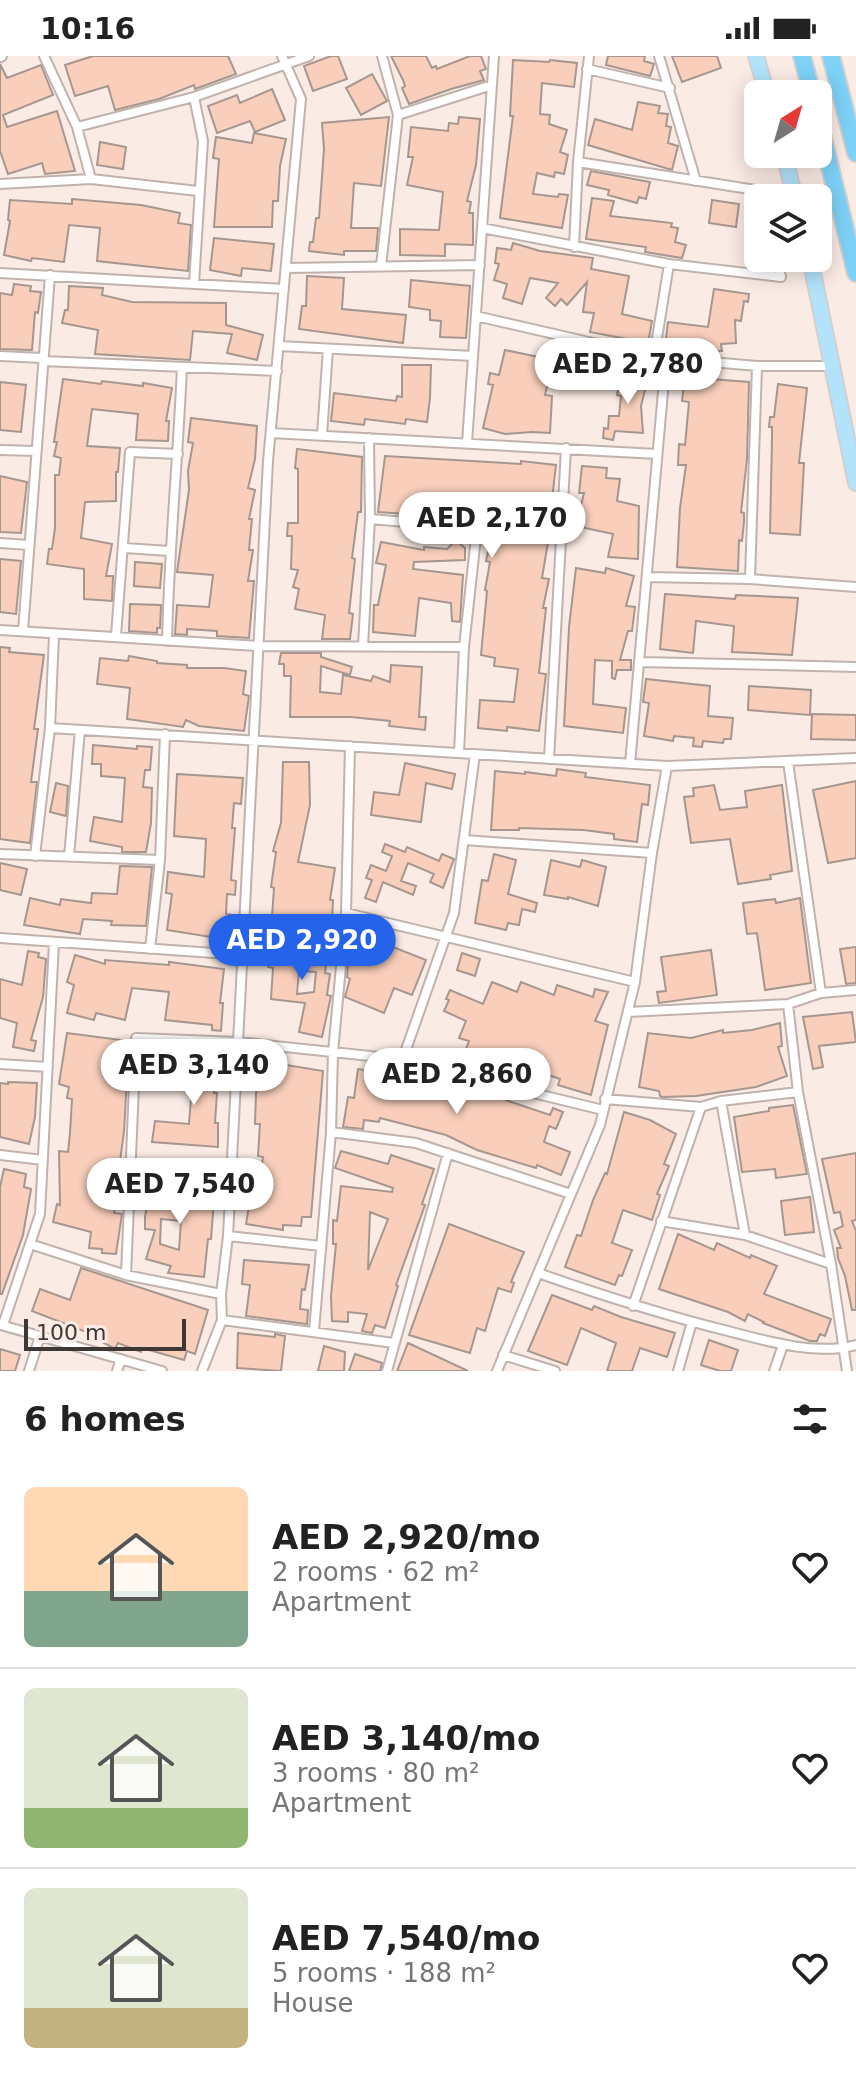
<!DOCTYPE html>
<meta charset="utf-8">
<style>
body{margin:0;font-family:"DejaVu Sans",sans-serif;background:#f6f6f6;color:#222;height:100vh;display:flex;flex-direction:column;font-size:30px;white-space:nowrap}
*{box-sizing:border-box;margin:0}
p{font-size:26px;color:#767676}
.icon{flex:none;width:44px;height:44px;fill:none;stroke:currentColor;stroke-width:2;stroke-linecap:round;stroke-linejoin:round}
.map{position:relative;height:1315px;overflow:hidden}
.drawer{display:flex;flex-direction:column;background:#fff;flex:1}
.drawer>*{flex:none}
.needle{width:52px;rotate:37deg}
.controls{position:absolute;left:744px;top:24px;display:grid;gap:16px}
.controls a{display:grid;place-items:center;width:88px;height:88px;border-radius:12px;background:#fff;box-shadow:0 4px 20px #0003;font-size:40px}
.scale{position:absolute;left:24px;bottom:20px;width:162px;box-sizing:border-box;padding-left:8px;border:4px solid #3e3835;border-top:0;font-size:22px;line-height:28px;white-space:nowrap;color:#3e3835;-webkit-text-stroke:6px #faebe4;paint-order:stroke}
.price{position:absolute;translate:-50% -68px;padding:0 18px;border-radius:28px;background:#fff;color:#222;font-size:26px;line-height:52px;filter:drop-shadow(0 2px 4px #0008)}
.price::after{content:'';position:absolute;left:50%;top:48px;width:24px;height:18px;margin-left:-12px;background:inherit;clip-path:polygon(0 0,100% 0,50% 100%)}
.price.on{background:#2563eb;color:#fff}
ul{padding:0;list-style:none}
li{display:flex;align-items:center;gap:24px;height:200px;padding:0 24px}
li+li{border-top:2px solid #e0e0e0}
li span{display:grid;place-items:center;flex:none;width:224px;height:160px;border-radius:12px;color:#555}
li>.icon{margin-inline-start:auto}
span .icon{width:96px;height:96px;fill:#fffc;stroke-width:1}
li b{font-size:34px}
h2{display:flex;justify-content:space-between;align-items:center;height:96px;padding:0 24px;font-size:34px}
.status{display:flex;justify-content:space-between;align-items:center;height:56px;padding:0 40px;background:#fff;direction:ltr}
.status svg{height:22px;fill:currentColor}
.map>svg:first-child{display:block}
.building{fill:#f9cfbb;stroke:#a59790;stroke-width:2;fill-rule:evenodd}
.lines{fill:none;stroke-linecap:round;stroke-linejoin:round}
.minor-casing{stroke:#c0b2ac;stroke-width:12}
.tertiary-casing{stroke:#c0b2ac;stroke-width:14}
.primary-casing{stroke:#d1cfcf;stroke-width:18}
.motorway-casing{stroke:#d1cfcf;stroke-width:20}
.minor{stroke:#fff;stroke-width:8}
.tertiary{stroke:#fff;stroke-width:10}
.primary{stroke:#b2e3fa;stroke-width:14}
.motorway{stroke:#7ed1f7;stroke-width:16}
</style>
<div class="status"><b>10:16</b><svg viewBox="0 0 49 12"><path d="M0 12V9h3v3zM5 12V6h3v6zM10 12V3h3v9zM15 12V0h3v12zM26 1h20v11H26zM47 4h2v5h-2z"/></svg></div>
<div class="map">
<svg width="856" height="1315" viewBox="0 0 856 1315">
<rect width="100%" height="100%" fill="#faebe4"/>
<path class="building" d="M93,0H228L236,18L195,33L194,29L159,43L115,54L108,30L75,40L65,9Z
M331,0H338L347,23L313,35L304,10Z
M391,0H426L432,12L436,10L437,13L470,0H481L486,13L480,15L484,24L451,33L409,48L402,32L405,30L403,24Z
M608,0H645L644,5L654,8L650,20L606,9Z
M672,0H717L721,12L682,26Z
M513,4L549,6L550,4L577,7L574,31L542,27L540,58L550,59L549,68L567,74L560,96L568,99L564,118L555,116L554,121L537,117L533,138L558,141L559,138L568,139L562,172L500,162L513,60H510Z
M0,8L7,22L41,9L53,39L3,59L7,71L57,55L75,115L45,118L42,107L8,118L0,95Z
M372,18L387,45L361,59L346,32Z
M272,33L285,64L255,76L250,65L217,77L208,50L237,39L240,47Z
M638,46L660,50L658,57L668,58L666,70L671,71L668,87L678,90L672,114L588,89L595,63L632,74Z
M389,61L381,130L354,127L351,172H378L376,195H344V199L309,195L310,186H313L316,162H319L324,93L322,67Z
M459,61L480,63L476,109L467,145L471,146L469,157H473V189L445,188V200L400,199V173L439,174L443,136L407,129L413,101H408L411,71L448,75L449,67L458,68Z
M254,77L286,83L280,110L278,145H273L272,171H214L219,103L213,102L216,81L252,87Z
M100,86L126,91L123,113L97,109Z
M591,115L650,126L646,143L639,141L637,147L608,139L609,134L587,129Z
M592,142L614,145L610,160L672,167L671,171L678,172L675,186L686,189L682,202L645,196L646,191L586,183Z
M72,143L141,149L180,157L178,167L191,169L188,215L97,205L100,172L69,169L64,206L32,202L31,205L4,199L10,165L8,164L10,144L72,148Z
M712,144L739,148L736,171L709,167Z
M214,182L274,188L271,215L242,212L241,220L210,214Z
M513,187L540,195L593,202L591,213L629,220L622,258L652,265L648,287L590,276L594,257L583,256L587,226L567,249L561,243L555,250L546,242L558,227L530,222L522,248L503,242L507,228L494,224L499,208L495,207L497,192L511,194Z
M307,220L344,222L342,253L406,259L403,287L299,273L302,250H306Z
M411,224L470,230L466,282L440,281L441,265L430,264V254L409,251Z
M14,228L31,230L30,235L41,236L38,257L35,256L32,294L0,293V237L12,239Z
M69,230L103,232L102,239L132,246L226,247V269L263,279L257,304L227,297L232,278L193,275L190,304L95,298L98,274L62,267L65,254H68Z
M714,233L749,238L748,246L744,245L741,265L735,264L736,287L721,288L722,295H715L665,290L668,266L708,271Z
M505,294L553,304L545,339L552,340L550,377L532,376L505,378L483,372L493,329L488,328L490,317L499,319Z
M402,309H431L430,342L427,366L406,363L405,368L365,363L364,369L331,365L334,337L396,345L397,340L402,341Z
M622,316L648,322L641,350L643,377L615,375L613,384L603,382L604,372L608,373L609,360H619L621,340L617,339Z
M685,321L749,326L747,403L741,456L744,457V466L742,485L739,484L738,515L677,511L680,452L686,409H678L679,388L685,389L689,346L682,345Z
M63,323L101,328L102,325L143,330V327L172,332L166,365H169L168,385L136,384L138,358L92,353L87,390L120,392L118,416H116V445L85,446L81,482L112,488L106,520H113L112,545L84,543V513L47,508L49,493H52L55,472V419H59L61,402L54,400L57,386H54Z
M0,326L26,329L21,376L0,374Z
M778,328L807,332L799,407H804L800,479L770,477L772,383V371H769L770,361H774Z
M191,362L257,370L255,403L248,432L255,434L249,463H252L249,494H253L248,525H254L249,582L217,580V575L187,573V579L175,578L177,549L209,551L213,519L177,516L189,434L188,415L193,387L188,386Z
M297,393L362,401L361,456H358L352,502L355,503L349,557L353,558L350,583H322L325,559L295,553L299,533L293,531L298,514L291,513L292,480H287L288,467H298V413L295,412Z
M385,400L521,408V405L556,409L549,470L521,464L519,482L548,486L542,522L549,523L543,552H546L539,617L546,618L539,675L507,671V675L478,672L480,644L514,646L518,613L494,610L495,602L481,599L487,535L485,534L490,506L486,505L491,483L506,487L508,468L480,463L378,456Z
M582,410L607,412L606,422L620,423L617,445L639,450L638,503L608,501L613,478L576,470L584,437H579Z
M0,420L27,426L21,477L0,476Z
M456,484L465,492V504L414,506L413,513L463,519L460,566L452,565L451,547L419,542L415,580L373,576L374,549H378L386,509L376,507L381,486L424,494V491L447,493Z
M0,503L21,505L16,558L0,556Z
M135,506L162,508L160,532L134,530Z
M576,512L605,517L606,512L634,520L626,550L635,551L632,575H628L620,604H631V614H617L615,623L612,622V605L595,604L593,648L626,652L623,677L564,670L569,571Z
M665,538L735,543L736,539L798,542L792,599L732,596L734,570L696,565L693,597L660,593Z
M130,548L161,549L160,572H157V577L129,575Z
M0,591L10,592L9,596L44,599L34,673H38L31,726H37L30,787L0,783Z
M281,597H321V601L352,611L350,619L321,610L320,636L341,638L343,619L371,625L373,620L390,626L391,609L422,611L419,661H426L425,674L389,670L390,665L351,661H290L291,620H284V608H279Z
M129,600L157,605V607L187,609V612H224L246,615L243,638L249,640L244,675L199,670L186,664L183,671L127,663L130,632L97,628L100,602L128,605Z
M646,623L710,630L708,660L733,662L731,683H724L723,687L703,685L702,691L693,690L694,682L674,680L673,685L644,680L649,647L643,646Z
M749,630L811,634L810,659L748,654Z
M812,658L856,659V684L811,683Z
M93,689L137,693V690L152,691L150,714H145L143,731L152,732L151,767L146,796H122V791L90,785L94,761L122,766L125,722L101,720V708H92Z
M283,706H309L310,749L298,806L335,812L330,844H333L332,867L272,861L274,832L271,831L276,796L273,795L281,767Z
M405,707L455,718L452,733L426,727L421,766L371,759L374,736L399,739Z
M557,713L586,717L585,721L650,729L648,749L642,748L637,786L614,783V778L584,774L519,772V774H491L495,715L525,718V716L556,720Z
M177,718L243,722L241,748L234,747L232,772H235L231,824L236,825L235,839L227,838L226,858L233,859L230,884L167,874L172,838L166,837L168,816L204,821L206,783L174,780Z
M856,725V802L828,807L813,734Z
M56,727L68,730L66,760L50,756Z
M714,729L720,754L747,751L745,735L782,729L792,815L770,819L771,823L738,828L730,783L691,787L684,741L694,740L693,732Z
M385,788L405,796L407,791L439,805L442,798L454,803L443,832L430,826L434,818L408,807L401,825L416,830L413,839L383,826L376,846L365,842L372,824L366,822L371,809L386,815L392,800L382,796Z
M494,798L516,804L508,838L537,847L535,856L522,853L519,869L508,867L506,874L475,867L482,824L488,825Z
M551,804L580,811L582,804L606,811L598,850L568,841V843L544,839Z
M0,807L27,813L21,839L0,834Z
M120,810L152,811L146,870L111,869L112,865L83,863L80,878L24,869L30,842L60,849L61,843L91,847L92,837L117,838Z
M800,842L811,927L765,934L757,877L747,878L743,847L775,843L776,847Z
M360,878L426,904L412,939L394,932L384,957L345,941L350,923L347,921L348,908Z
M270,885L328,892L325,917L330,918L327,939L331,940L322,981L299,976L305,947L271,943L273,912L268,911ZM299,915L316,916L314,936L297,938Z
M856,891V927L846,928L840,893Z
M711,894L717,939L659,947L657,936L666,935L661,901Z
M28,895L39,897L38,901L46,903L43,941L31,984L36,985L34,995L13,991L17,967L0,962V923L22,929Z
M462,897L480,903L475,920L457,914Z
M75,899L105,908V904L169,909V906L224,913L220,947H223L221,975L212,974V969L165,964L169,936L132,932L125,964L96,957L94,964L67,957L74,929L67,926Z
M492,926L517,936L521,926L554,939L557,929L593,941L595,933L608,936L595,965L608,969L591,1039L558,1029L560,1023L506,1005L489,1001L486,1007L464,998L469,985L459,982L466,965L444,955L449,944L446,943L450,934L483,948Z
M852,956L856,986L819,990L823,1011L813,1013L803,961Z
M780,967L782,990L778,991L787,1020L756,1031L696,1040L662,1041L660,1040L659,1035L639,1031L648,977L691,982L723,974V977L752,974Z
M67,977L129,985L124,1076L120,1105L123,1106L114,1157L122,1158L116,1198L102,1197V1193L89,1192L91,1176L53,1166L57,1148L60,1149L59,1095L68,1096L70,1077L72,1043L67,1042L69,1031L59,1028Z
M194,1000L220,1005L214,1037H217L215,1067H218V1091L152,1086L155,1065L189,1068L192,1029L167,1022L171,1009L191,1015Z
M262,1005L323,1015L311,1161H302L301,1170L283,1169V1174L246,1168L251,1138L257,1139L263,1101L258,1100L260,1068H255L256,1037Z
M391,1011L429,1022L430,1019L434,1020L550,1059L553,1052L563,1056L556,1073L549,1070L544,1086L570,1096L561,1119L537,1109L536,1112L477,1094L446,1079L380,1062L379,1066L364,1064L363,1073L343,1071L348,1041L354,1042L358,1013L389,1017Z
M8,1026L37,1027L35,1061L29,1088L0,1081V1027L8,1028Z
M793,1049L807,1118L776,1122L775,1113L742,1116L734,1061L769,1055V1052Z
M624,1056L650,1064L676,1078L664,1108L669,1110L657,1138L660,1139L652,1164L623,1154L612,1187L632,1194L622,1220L619,1219L615,1229L565,1211L577,1179L581,1180L593,1144L605,1117L607,1118Z
M341,1095L388,1108L391,1099L434,1113L422,1148L425,1149L396,1229L398,1230L385,1272L375,1269L372,1277L362,1275L367,1258L348,1256V1266L332,1265L331,1240L336,1188H333V1164L337,1165L341,1130L392,1136L393,1132L335,1112ZM370,1156L388,1163L368,1214Z
M856,1097V1164L852,1165L856,1175V1254H852L845,1220L838,1202L837,1192H841L834,1174L843,1170L840,1156L834,1157L822,1103Z
M4,1113L26,1118L24,1131L31,1133L23,1179L2,1238H0V1131Z
M151,1125L215,1131L211,1183H208L204,1221L168,1217L171,1210L146,1203L155,1174L145,1173V1161ZM161,1163L181,1165L179,1194L160,1188Z
M810,1141L814,1176L785,1179L781,1145Z
M449,1168L524,1196L511,1226L514,1227L511,1236L498,1232L485,1275L477,1272L470,1297L409,1279Z
M678,1178L714,1194L717,1187L750,1202L751,1199L777,1210L764,1238L831,1263L825,1280L820,1278L817,1285H810L763,1267L764,1266L748,1258L745,1265L728,1256L659,1233Z
M244,1204L309,1209L305,1234L302,1233L300,1253L308,1254L307,1268L246,1260L250,1229L242,1228Z
M81,1212L208,1254L195,1298L187,1295L184,1304L142,1292L141,1296L118,1287L115,1293L93,1281L94,1279L32,1255L40,1233L70,1244Z
M552,1239L592,1254L594,1250L621,1261L675,1277L667,1301L640,1292L632,1315H607L616,1287L581,1272L567,1309L528,1295Z
M238,1277L275,1281V1278L285,1280L281,1315L237,1312Z
M709,1284L738,1294L731,1315H720L701,1309Z
M408,1287L468,1315H397Z
M324,1290L345,1296L344,1315H318Z
M0,1293L20,1299L15,1315H0Z
M355,1298L382,1307L380,1315H349Z"/>
<g class="lines">
<defs>
<path id="minor" d="M44,0L77,71L194,41L309,0
M659,0L696,125
M587,13L670,32
M194,41L203,85L194,228
M398,59L492,29
M77,71L91,123
M578,106L762,135L763,142
M0,128L91,123L198,135
M482,172L669,208L781,221L777,202
M574,191L578,106L589,0
M381,210L398,59L382,0
M286,212L480,209
M0,217L284,233
M476,260L654,301L757,310H833
M279,290L473,300
M0,300L43,302
M654,301L669,208
M43,305L277,315
M271,377L657,398
M322,379L328,293
M467,387L494,0
M0,394L36,395
M370,463L477,472L464,591L459,697
M0,487L29,489
M125,492L169,495
M647,521L750,523L856,531
M750,523L757,310
M0,574L258,590L464,591
M23,575L50,219
M116,580L130,396L178,398
M167,585C169,494 178,403 182,311
M363,590L370,463L369,382
M640,606L856,611
M50,672L667,710L856,702
M549,703L566,392
M788,706L821,937
M630,708L666,302
M464,784L652,797
M0,798L160,804
M35,800L50,672L54,579
M69,801L80,674
M346,857L635,926
M244,865L344,875
M0,882L242,899
M150,893L160,804L165,678
M788,948L798,1036L831,1208L847,1315
M628,956L788,948L821,937L856,934
M402,1005L454,857L475,698
M0,1008L48,1011
M605,1043L701,1051L721,1045L798,1036
M721,1045L745,1179
M331,1076L416,1087L571,1138
M0,1099L43,1104
M661,1165L745,1179L831,1208
M228,1180L321,1190
M30,1188L126,1219L221,1238
M538,1217C601,1239 663,1259 728,1275C766,1285 816,1300 856,1289
M126,1219L136,982L238,986L389,1002L603,1054
M633,1250L701,1051
M222,1264L394,1287
M1,1269L162,1315
M3,1269L40,1158L54,887
M314,1275L331,1076L333,996L346,857L350,690
M503,1299L555,1315
M29,1315L40,1280
M117,1315L121,1303
M202,1315L222,1264L221,1238L228,1180L268,405L301,43L282,0
M387,1315L448,1097
M497,1315L600,1069L635,926L652,797L667,710
M678,1315L692,1266
M774,1315L783,1289"/>
<path id="tertiary" d="M0,0H1"/>
<path id="primary" d="M756,0L767,38
M784,98L795,142
M810,202L856,427"/>
<path id="motorway" d="M802,0L812,38
M831,0L856,97
M818,62L856,217"/>
</defs>
<use href="#minor" class="minor-casing"/>
<use href="#tertiary" class="tertiary-casing"/>
<use href="#primary" class="primary-casing"/>
<use href="#motorway" class="motorway-casing"/>
<use href="#minor" class="minor"/>
<use href="#tertiary" class="tertiary"/>
<use href="#primary" class="primary"/>
<use href="#motorway" class="motorway"/>
</g>
</svg>
<div class="controls">
<a><svg class="needle" viewBox="-14 -14 28 28"><path d="M0-13l5 13h-10z" fill="#e53935"/><path d="M0 13l5-13h-10z" fill="#767676"/></svg></a>
<a><svg class="icon" aria-label="layers" viewBox="0 0 24 24"><path d="M12 4l9 5-9 5-9-5zM3 14l9 5 9-5"/></svg></a>
</div>
<div class="scale">100 m</div>
<b class="price" style="left:628px;top:350px">AED 2,780</b>
<b class="price" style="left:492px;top:504px">AED 2,170</b>
<b class="price on" style="left:302px;top:926px">AED 2,920</b>
<b class="price" style="left:194px;top:1051px">AED 3,140</b>
<b class="price" style="left:457px;top:1060px">AED 2,860</b>
<b class="price" style="left:180px;top:1170px">AED 7,540</b>
</div>
<section class="drawer">
<h2>6 homes<svg class="icon" aria-label="filters" viewBox="0 0 24 24"><path d="M4 7h16M4 17h16"/><circle cx="9" cy="7" r="2"/><circle cx="15" cy="17" r="2"/></svg></h2>
<ul>
<li><span style="background:linear-gradient(#ffd9b3 65%,#7fa58c 0)"><svg class="icon" aria-label="home" viewBox="0 0 24 24"><path d="M3 11l9-7 9 7M6 9v11h12V9"/></svg></span><div><b>AED 2,920/mo</b><p>2 rooms · 62 m²</p><p>Apartment</p></div><svg class="icon" aria-label="heart" viewBox="0 0 24 24"><path d="M12 20l-8-8c-3-5 5-10 8-4 3-6 11-1 8 4z"/></svg></li>
<li><span style="background:linear-gradient(#dfe7d0 75%,#8fb573 0)"><svg class="icon" aria-label="home" viewBox="0 0 24 24"><path d="M3 11l9-7 9 7M6 9v11h12V9"/></svg></span><div><b>AED 3,140/mo</b><p>3 rooms · 80 m²</p><p>Apartment</p></div><svg class="icon" aria-label="heart" viewBox="0 0 24 24"><path d="M12 20l-8-8c-3-5 5-10 8-4 3-6 11-1 8 4z"/></svg></li>
<li><span style="background:linear-gradient(#dfe7d0 75%,#c2b280 0)"><svg class="icon" aria-label="home" viewBox="0 0 24 24"><path d="M3 11l9-7 9 7M6 9v11h12V9"/></svg></span><div><b>AED 7,540/mo</b><p>5 rooms · 188 m²</p><p>House</p></div><svg class="icon" aria-label="heart" viewBox="0 0 24 24"><path d="M12 20l-8-8c-3-5 5-10 8-4 3-6 11-1 8 4z"/></svg></li>
</ul>
</section>
